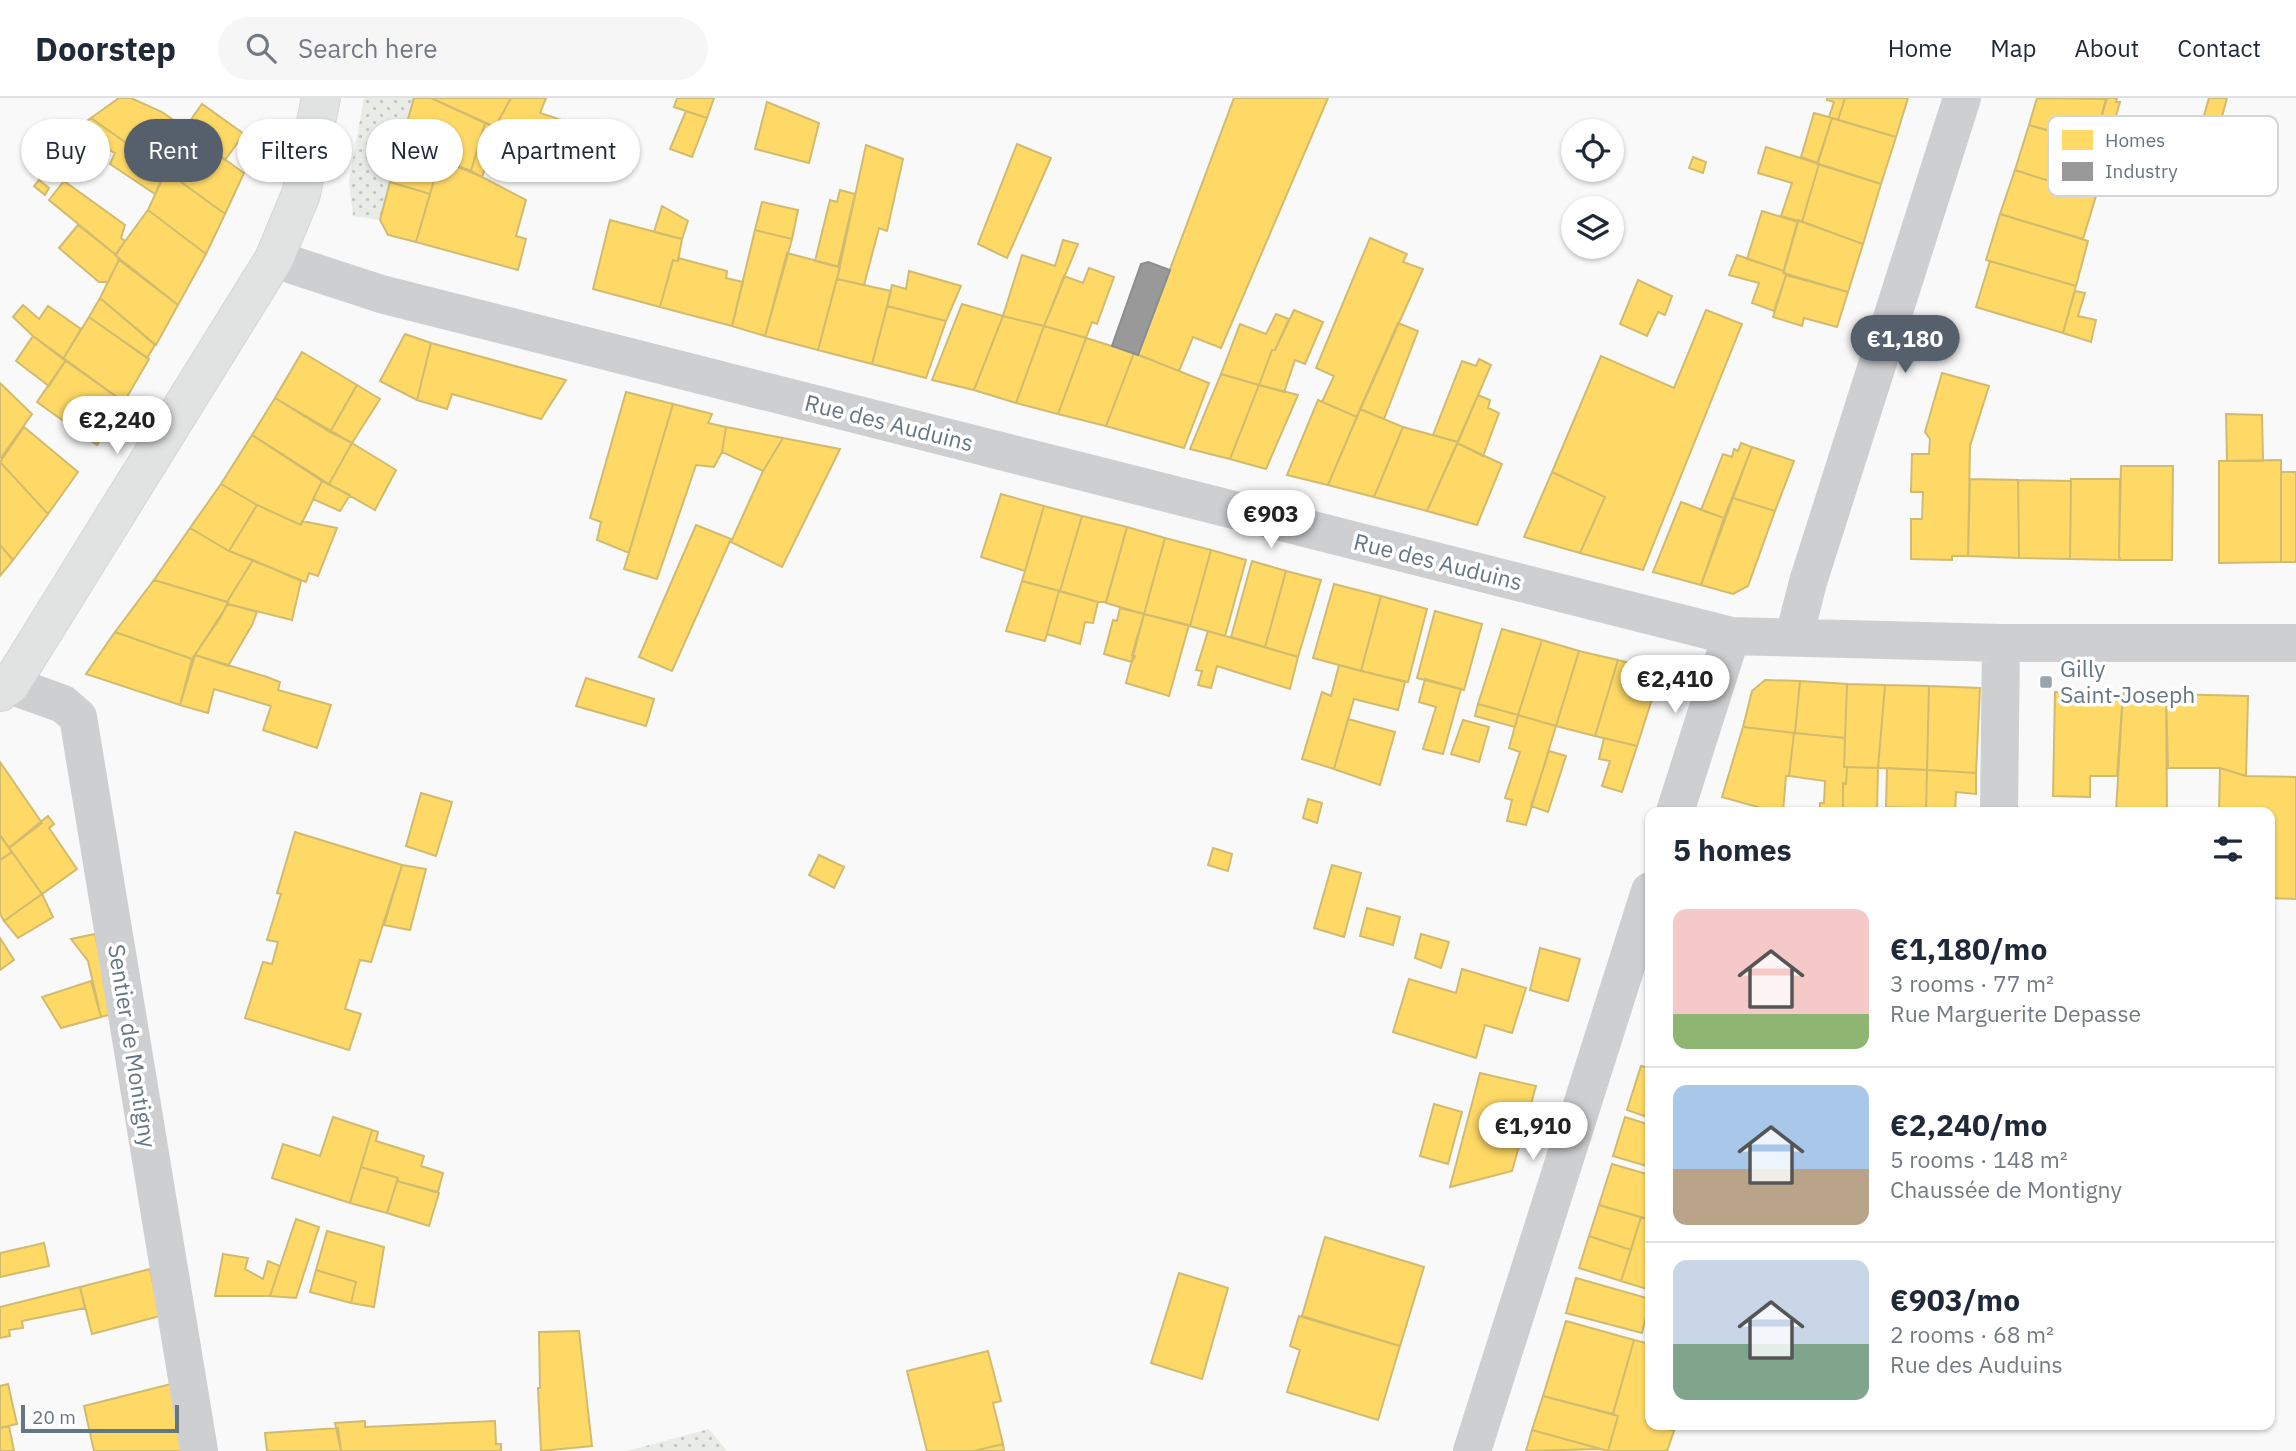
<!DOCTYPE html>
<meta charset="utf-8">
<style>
body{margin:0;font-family:"IBM Plex Sans",sans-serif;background:#f6f6f7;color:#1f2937;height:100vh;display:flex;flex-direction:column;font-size:26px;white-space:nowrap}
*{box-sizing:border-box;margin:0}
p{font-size:23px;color:#747a83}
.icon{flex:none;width:38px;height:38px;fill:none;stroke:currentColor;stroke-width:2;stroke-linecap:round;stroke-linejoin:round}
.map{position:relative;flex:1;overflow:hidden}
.panel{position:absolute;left:1645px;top:709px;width:630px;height:623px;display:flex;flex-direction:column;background:#fff;border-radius:14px;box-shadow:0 2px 5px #0004}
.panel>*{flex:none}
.banner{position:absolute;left:21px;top:21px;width:665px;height:63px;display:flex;gap:14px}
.buttons{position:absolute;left:1561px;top:21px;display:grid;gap:14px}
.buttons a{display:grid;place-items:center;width:63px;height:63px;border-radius:50%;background:#fff;box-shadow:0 2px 5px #0004;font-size:35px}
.scale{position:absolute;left:21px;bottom:18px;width:158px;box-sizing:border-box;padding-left:7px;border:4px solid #657683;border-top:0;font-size:19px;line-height:24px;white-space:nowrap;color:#657683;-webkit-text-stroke:5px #fff;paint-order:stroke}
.price{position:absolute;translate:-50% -60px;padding:0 16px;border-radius:24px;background:#fff;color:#222;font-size:23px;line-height:46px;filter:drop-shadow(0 2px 4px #0008)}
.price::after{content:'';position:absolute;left:50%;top:42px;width:21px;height:16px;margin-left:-10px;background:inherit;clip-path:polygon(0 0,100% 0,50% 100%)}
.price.current{background:#56606c;color:#fff}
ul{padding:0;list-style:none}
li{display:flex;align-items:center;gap:21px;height:175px;padding:0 28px}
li+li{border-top:2px solid #e0e1e3}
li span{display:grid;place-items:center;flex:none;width:196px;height:140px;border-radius:14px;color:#555}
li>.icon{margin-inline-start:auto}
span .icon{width:84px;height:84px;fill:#fffc;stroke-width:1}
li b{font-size:30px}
h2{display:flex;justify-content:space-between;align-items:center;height:84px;padding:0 28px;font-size:30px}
.tag{padding:0 24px;border-radius:32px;background:#fff;box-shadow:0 2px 5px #0004;font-size:24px;line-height:63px}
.tag.current{background:#56606c;color:#fff}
header{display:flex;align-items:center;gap:42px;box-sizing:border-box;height:98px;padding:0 35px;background:#fff;border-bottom:2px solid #e0e1e3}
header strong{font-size:33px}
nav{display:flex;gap:38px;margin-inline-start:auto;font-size:24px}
.search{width:490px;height:63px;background:#f6f6f7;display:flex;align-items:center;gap:18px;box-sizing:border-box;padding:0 24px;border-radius:38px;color:#747a83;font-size:26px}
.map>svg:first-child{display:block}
.grass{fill:url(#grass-dots)}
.homes{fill:#ffd966;stroke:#d1bb6f;stroke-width:2}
.industry{fill:#999;stroke:#898e92;stroke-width:2}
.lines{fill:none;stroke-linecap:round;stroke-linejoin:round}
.major-casing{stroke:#d5d6d7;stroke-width:40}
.minor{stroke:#cecfd0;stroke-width:38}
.major{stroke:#e1e2e2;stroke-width:38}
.poi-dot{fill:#99a4ac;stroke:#fff;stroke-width:2.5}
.labels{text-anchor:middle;stroke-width:7;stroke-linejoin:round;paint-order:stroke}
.street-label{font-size:23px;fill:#657683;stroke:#fff}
.poi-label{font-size:23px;fill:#657683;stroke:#fff;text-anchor:start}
.key{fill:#fff;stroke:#d1d6da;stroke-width:2}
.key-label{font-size:19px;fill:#657683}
</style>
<header>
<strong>Doorstep</strong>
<div class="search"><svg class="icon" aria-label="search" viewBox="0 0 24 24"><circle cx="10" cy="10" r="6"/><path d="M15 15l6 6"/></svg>Search here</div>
<nav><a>Home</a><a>Map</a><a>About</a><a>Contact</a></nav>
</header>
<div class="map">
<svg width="2296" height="1353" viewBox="0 0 2296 1353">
<defs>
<pattern id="grass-dots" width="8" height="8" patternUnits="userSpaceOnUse" patternTransform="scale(1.75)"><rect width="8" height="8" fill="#e8ebe6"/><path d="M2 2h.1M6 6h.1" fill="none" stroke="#c0c3c0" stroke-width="1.8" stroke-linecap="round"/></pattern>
</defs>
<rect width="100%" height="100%" fill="#f9f9f9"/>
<path class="grass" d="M364,0H414L380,122L353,118L349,83Z
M709,1331L727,1353H627Z"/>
<path class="homes" d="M119,0H131L162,14L185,30L202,6L244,36L225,62L185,33L166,73L91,20Z
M414,0H431L485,25L471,73L401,46Z
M431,0H511L495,29Z
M511,0H546L540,15L595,33L607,41L594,67L553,56L495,29Z
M677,0H714L707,20L674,9Z
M1234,0H1328L1221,250L1193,239L1179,273L1138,257Z
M1827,0H1845L1838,22L1829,19L1834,4L1827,2Z
M1845,0H1908L1896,39L1838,22Z
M2037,0L2106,1L2094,45L2029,27Z
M2107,0H2117L2116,4H2120L2107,49L2094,45Z
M2209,0H2227L2220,26L2203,21Z
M767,4L819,25L809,65L755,51Z
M686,13L707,20L692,59L670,51Z
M1814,15L1832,20L1818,65L1801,59Z
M91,20L166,73L155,96L110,66L115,55L73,33Z
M1832,20L1896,39L1881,86L1817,66Z
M485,25L528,44L516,74L488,62L482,79L471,73Z
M2029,27L2110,51L2096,98L2015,72Z
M185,33L244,75L225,116L166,73Z
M67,39L76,46L71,53L62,45Z
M401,46L440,61L430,96L390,84Z
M1017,46L1051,60L1007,160L978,146Z
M866,47L903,61L887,133L879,130L864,187L837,181Z
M1766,49L1819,66L1802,124L1781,118L1792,85L1758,75Z
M1693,59L1706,64L1703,75L1689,70Z
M440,61L482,79L526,102L516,138L526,141L518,172L416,144Z
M1819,66L1881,86L1863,146L1802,124Z
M2015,72L2096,98L2083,141L2000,116Z
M166,73L225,116L206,156L148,112Z
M39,82L49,90L45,97L34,88Z
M64,83L125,127L121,140L125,143L116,157L49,102Z
M390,84L430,96L416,144L388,137L380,122Z
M840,92L855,96L838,169L815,163L830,102L837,104Z
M762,104L798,112L792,141L755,132Z
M662,108L688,123L682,141L654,134Z
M148,112L206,156L178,207L115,157Z
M1762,113L1798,124L1784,173L1747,161Z
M2000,116L2088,143L2076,188L1986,162Z
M610,122L682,141L678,163L673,162L660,209L593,191Z
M1798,122L1863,146L1848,194L1783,175Z
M78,127L116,157L119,162L108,184H99L59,150Z
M755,132L792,141L765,238L732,228Z
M1370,140L1407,156L1403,164L1423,171L1357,319L1322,304L1334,278L1316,270Z
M1063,142L1078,146L1044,228L1003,218L1022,157L1055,168Z
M787,155L840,169L818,252L765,238Z
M1737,157L1784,173L1786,177L1774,213L1752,205L1759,185L1729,177Z
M678,160L727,173L726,180L743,184L732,228L660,209L673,162L678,163Z
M119,162L178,207L156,247L100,200Z
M1990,163L2076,188L2063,235L1976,209Z
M1089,170L1114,179L1097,226L1092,224L1086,240L1044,228L1064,178L1083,185Z
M909,173L961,188L946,223L887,208L892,187L906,191Z
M1786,177L1848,194L1837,229L1804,220L1802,228L1773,219Z
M837,181L891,193L872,266L818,252Z
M1638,182L1672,198L1665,217L1658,214L1647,238L1620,226Z
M2075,193L2085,195L2078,218L2096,222L2091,244L2063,235Z
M100,200L155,247L147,260L89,219Z
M962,206L1003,218L974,292L932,282Z
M23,207L39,221L48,208L81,231L63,261L33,238L13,219Z
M887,208L946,223L926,280L872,266Z
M1294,212L1323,224L1305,266L1295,262L1284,294L1259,287L1272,252H1275Z
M1706,212L1742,226L1643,472L1580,455L1605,399L1552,374L1601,258L1674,290Z
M1276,216L1289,221L1275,252H1272L1259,287L1221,276L1240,226L1266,236Z
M1003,218L1044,228L1016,305L974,292Z
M89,219L149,261L124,304L63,261Z
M1398,225L1418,233L1384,321L1360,311Z
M1044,228L1086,240L1058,316L1016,305Z
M405,236L431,245L417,302L380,283Z
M33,238L66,262L49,288L16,263Z
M1086,240L1134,255L1106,328L1058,316Z
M431,245L566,282L541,321L452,296L447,311L417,302Z
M302,254L357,287L330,334L275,300Z
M1134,255L1209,285L1184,350L1106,328Z
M1479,261L1491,267L1458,344L1433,337L1462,263L1476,268Z
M66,262L124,304L97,347L37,304Z
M1942,275L1989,288L1970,348L1968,458H1952V462L1911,461V421H1922L1923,394H1911L1912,356H1929L1930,341L1925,334Z
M1221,276L1259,287L1230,361L1190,351Z
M0,285L32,316L1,360L0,359Z
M357,287L380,301L352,345L330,334Z
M1259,287L1298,297L1266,371L1230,361Z
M626,294L673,306L629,455L597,442L601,424L590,420Z
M1478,297L1490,302L1488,310L1499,315L1483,358L1457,345Z
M275,300L352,345L329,386L252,337Z
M1318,302L1357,319L1328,387L1287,377Z
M673,306L712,316L708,325L726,329L722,354L714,369L696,367L657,481L624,471Z
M1360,311L1403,329L1374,399L1328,387Z
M2226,316L2262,317L2263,363H2227Z
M24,329L78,374L48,416L0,364Z
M726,329L783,340L763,373L722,354Z
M1403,329L1458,344L1427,413L1374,399Z
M252,337L322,383L301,427L257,407L221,386Z
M783,340L840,351L782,469L731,444L763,373Z
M352,345L396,372L375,412L329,386Z
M1457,345L1502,366L1477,427L1427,413Z
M1741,345L1752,349L1724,420L1701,412L1723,356L1732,359L1734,351L1738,353Z
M1752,349L1794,363L1775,413L1733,400Z
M2281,362V464L2219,465V363Z
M0,364L48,416L13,462L0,447Z
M2121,368H2173L2172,462H2121L2119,459Z
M1552,374L1605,399L1580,455L1524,439Z
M2281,374H2296V464H2281Z
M1970,381L2018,382L2019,460L1968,458Z
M2071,381H2120L2119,459L2121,462L2070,461Z
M2018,382L2071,383L2070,461L2019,460Z
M322,383L350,397L340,413L313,401Z
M221,386L257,407L229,453L190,430Z
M1001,396L1044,408L1025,473L981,459Z
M1733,400L1775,413L1748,488L1733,496L1701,487Z
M1681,404L1724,420L1701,487L1653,474Z
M257,407L301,427L302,423L337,430L318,478L309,475L306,484L229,453Z
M1044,408L1082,418L1060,493L1022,483Z
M1082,418L1127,429L1106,504H1098L1060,493Z
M696,427L731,441L672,573L639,559Z
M1127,429L1165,440L1144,516L1106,505Z
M190,430L229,453L253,462L227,504L154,482Z
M1165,440L1211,452L1190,528L1144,516Z
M0,447L13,462L0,478Z
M1211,452L1246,462L1225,538L1190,528Z
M253,462L301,483L292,522L228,506L227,504Z
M1252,463L1286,473L1265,549L1231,539Z
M1286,473L1321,482L1298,559L1265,549Z
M154,482L228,504L220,520L192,561L115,534Z
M1022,483L1059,493L1045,543L1006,533Z
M1334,486L1381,498L1361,573L1313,560Z
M1059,493L1098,504L1093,525L1085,524L1080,546L1047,536Z
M1381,498L1427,511L1408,584L1361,573Z
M228,506L257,514L252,527L228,568L195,557Z
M1120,510L1144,516L1132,557L1135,558L1132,564L1104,556L1113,522L1117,523Z
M1435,513L1482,526L1464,592L1417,580Z
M1144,516L1189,527L1169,598L1126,585Z
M1502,531L1542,542L1518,617L1478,606Z
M1208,533L1298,559L1290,591L1217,568L1211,590L1198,587L1202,573L1196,572Z
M115,534L192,561L180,607L86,576Z
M1542,542L1579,553L1556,628L1518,617Z
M1579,553L1618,562L1595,638L1556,628Z
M195,557L267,579L280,584L278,592L331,607L317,650L263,632L271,608L214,591L208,615L180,607Z
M1618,562L1661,573L1637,648L1595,638Z
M1339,567L1405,584L1398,612L1354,601L1334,671L1302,661L1322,594L1331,598Z
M586,580L654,601L646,628L576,608Z
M1425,581L1461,591L1443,656L1423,651L1436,609L1419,604Z
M1765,582L1800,583L1795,635L1743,629L1752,593Z
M1800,583L1847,586L1845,640L1795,635Z
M1847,586L1885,587L1878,670L1844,669Z
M1885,587L1929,588L1927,672L1878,670Z
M1929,588L1980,590L1976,675L1927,672Z
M2055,594L2123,595L2117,678H2090V699L2053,698Z
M2123,595L2166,596L2167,714H2116Z
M2166,596L2248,598L2246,678L2220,670H2168Z
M1478,606L1518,617L1515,629L1475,618Z
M1518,617L1556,628L1526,727L1507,723L1512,702L1505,700L1520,654L1509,650Z
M1348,621L1395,634L1380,687L1334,671Z
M1463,622L1489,629L1479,664L1451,656Z
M1743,629L1794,635L1789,678H1786L1783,714H1763L1765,711L1722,699Z
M1794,635L1845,640L1844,669H1847L1846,686L1843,685V714H1820V705H1824L1825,683L1789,678Z
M1604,640L1637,648L1622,694L1602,688L1610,663L1599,661Z
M1549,653L1566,658L1548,714L1531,708Z
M0,664L42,725L9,750L0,737Z
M1847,669L1878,670L1877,712L1843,714V685L1846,686Z
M1887,670L1927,672L1926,714H1907V710L1886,709Z
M2220,670L2246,678L2296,679V801L2270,800V714H2219Z
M1927,672L1976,675V696L1956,694L1955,714H1926Z
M421,695L452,704L436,758L406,748Z
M1308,701L1322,705L1317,725L1303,720Z
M48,718L54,726L49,730L77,771L42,796L9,750Z
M295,734L402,767L371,864L360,862L345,911L361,916L349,952L245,920L263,864L272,866L278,844L267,842L281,796L277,795Z
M0,737L12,754L0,762Z
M1213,750L1232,756L1228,773L1208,767Z
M12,754L42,796L4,823L0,816V762Z
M819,757L844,769L834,790L809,777Z
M402,767L426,771L410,832L384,827Z
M1332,767L1361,775L1344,839L1314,830Z
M42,796L53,819L18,840L4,823Z
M1367,810L1400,819L1393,847L1360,838Z
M95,836L112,916L101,919L88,863L71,841Z
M1421,836L1449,844L1441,870L1415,860Z
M0,840L14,862L0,872Z
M1540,850L1580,861L1568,903L1530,892Z
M1462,871L1526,890L1512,935L1485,927L1476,960L1393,934L1409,881L1456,895Z
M91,883L101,919L61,930L42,899Z
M1641,968L1650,970V1020L1627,1012Z
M1480,975L1536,988L1512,1073L1450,1089Z
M1434,1006L1462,1014L1448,1066L1420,1058Z
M333,1019L372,1032L350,1105L272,1080L283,1046L320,1058Z
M1625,1019L1650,1027V1069L1613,1058Z
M372,1032L378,1034L376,1043L424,1058L421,1068L443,1075L438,1094L397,1083L398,1080L361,1069Z
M1612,1066L1650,1077V1122L1599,1107Z
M361,1069L398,1080L387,1115L350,1105Z
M397,1083L439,1095L429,1128L387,1115Z
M1599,1107L1641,1119L1631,1152L1589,1138Z
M1641,1119L1650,1122V1192L1621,1183Z
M296,1121L319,1129L296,1200L270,1198Z
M327,1133L384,1149L374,1209L351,1205L356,1184L316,1172Z
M1589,1138L1631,1152L1621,1183L1579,1170Z
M1325,1139L1424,1169L1400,1248L1302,1218Z
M44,1145L49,1168L0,1179V1155Z
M223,1156L248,1160L245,1171L263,1181L268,1163L280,1168L270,1198H215Z
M150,1171L160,1218L92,1236L80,1189Z
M316,1172L356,1184L351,1205L310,1194Z
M1179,1175L1228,1190L1202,1281L1151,1265Z
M1576,1180L1650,1201L1642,1235L1566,1215Z
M80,1189L85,1210L22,1223L23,1230L9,1232L10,1238L0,1240V1209Z
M1299,1218L1400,1248L1378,1322L1287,1294L1300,1252L1290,1248Z
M1566,1223L1634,1242L1613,1316L1543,1298Z
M579,1233L592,1348L541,1353L538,1290H540L539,1234Z
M1634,1242L1650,1246V1307L1646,1323L1674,1333L1667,1353H1608L1618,1318L1613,1316Z
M988,1253L1001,1303L993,1305L1003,1346L974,1353H927L907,1273Z
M8,1286L17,1326L0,1330V1288Z
M171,1286L182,1353H94L84,1308Z
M1543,1298L1618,1318L1608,1353L1532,1332Z
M365,1323V1329L495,1323L496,1346H501V1353H341L335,1325Z
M9,1328L14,1353H0V1330Z
M338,1330L341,1353H267L265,1335Z
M1532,1332L1601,1351L1526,1353Z
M1003,1346L1004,1353H974Z"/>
<path class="industry" d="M1148,164L1170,172L1138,257L1112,248L1141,166Z"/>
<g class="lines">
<defs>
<path id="major" d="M0,594L10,587L274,161L301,96L321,0"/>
</defs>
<use href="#major" class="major-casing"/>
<path class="minor" d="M274,161L381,196L1731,538L2001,545H2296
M1794,539L1808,484L1962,0
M10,587L63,606L78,619L199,1353
M1675,714L1731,538
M1999,714L2001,545
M1472,1353L1650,793"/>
<use href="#major" class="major"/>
</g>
<rect class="poi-dot" x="2039" y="577" width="14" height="14" rx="3.5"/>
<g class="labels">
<g class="street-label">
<text transform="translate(889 325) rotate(14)" y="8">Rue des Auduins</text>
<text transform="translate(1438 464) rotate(14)" y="8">Rue des Auduins</text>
<text transform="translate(132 948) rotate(81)" y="8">Sentier de Montigny</text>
</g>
<g class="poi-label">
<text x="2060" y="579">Gilly<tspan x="2060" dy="26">Saint-Joseph</tspan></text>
</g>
</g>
<rect x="2048" y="18" width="230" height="80" rx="10" class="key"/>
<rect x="2062" y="32" width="31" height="20" fill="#ffd966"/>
<rect x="2062" y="64" width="31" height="19" fill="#999"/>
<g class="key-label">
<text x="2105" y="49">Homes</text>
<text x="2105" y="80">Industry</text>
</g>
</svg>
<div class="buttons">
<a><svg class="icon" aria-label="locate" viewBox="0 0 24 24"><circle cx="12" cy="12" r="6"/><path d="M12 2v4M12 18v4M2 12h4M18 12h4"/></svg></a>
<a><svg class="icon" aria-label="layers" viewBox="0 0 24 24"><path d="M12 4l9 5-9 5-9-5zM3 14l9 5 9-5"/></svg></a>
</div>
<div class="scale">20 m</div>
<b class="price current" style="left:1905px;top:277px">€1,180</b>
<b class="price" style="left:117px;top:358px">€2,240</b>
<b class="price" style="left:1271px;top:452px">€903</b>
<b class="price" style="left:1675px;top:617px">€2,410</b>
<b class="price" style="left:1533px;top:1064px">€1,910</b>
<div class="banner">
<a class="tag">Buy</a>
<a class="tag current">Rent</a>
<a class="tag">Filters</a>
<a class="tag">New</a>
<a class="tag">Apartment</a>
</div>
<section class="panel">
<h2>5 homes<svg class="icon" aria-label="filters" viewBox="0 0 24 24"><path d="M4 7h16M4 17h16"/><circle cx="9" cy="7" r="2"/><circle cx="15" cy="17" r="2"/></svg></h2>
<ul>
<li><span style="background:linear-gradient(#f6c9c9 75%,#8fb573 0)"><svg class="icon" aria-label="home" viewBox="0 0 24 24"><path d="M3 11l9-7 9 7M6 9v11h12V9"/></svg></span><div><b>€1,180/mo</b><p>3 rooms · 77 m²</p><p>Rue Marguerite Depasse</p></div></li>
<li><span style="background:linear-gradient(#a9c7e8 60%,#b9a48a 0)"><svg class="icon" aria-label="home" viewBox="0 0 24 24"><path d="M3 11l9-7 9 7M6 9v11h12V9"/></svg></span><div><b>€2,240/mo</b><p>5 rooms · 148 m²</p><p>Chaussée de Montigny</p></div></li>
<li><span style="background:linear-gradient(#c9d6e8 60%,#7fa58c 0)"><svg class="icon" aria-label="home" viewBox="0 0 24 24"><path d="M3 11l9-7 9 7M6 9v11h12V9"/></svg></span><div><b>€903/mo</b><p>2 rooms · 68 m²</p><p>Rue des Auduins</p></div></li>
</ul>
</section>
</div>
